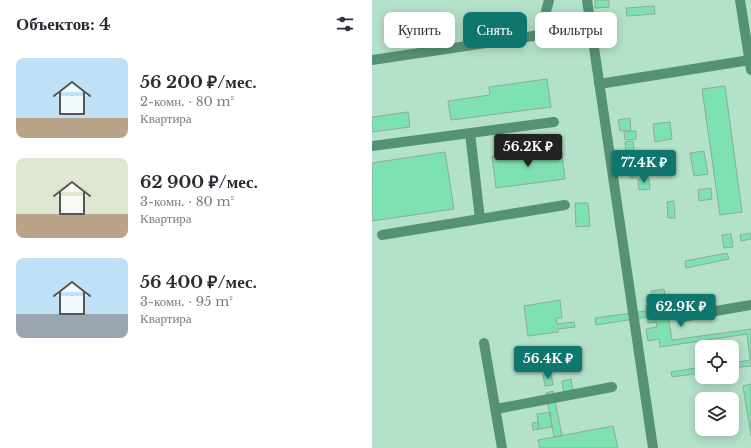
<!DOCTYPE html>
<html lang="ru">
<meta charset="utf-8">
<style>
body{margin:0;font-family:"Libre Baskerville",serif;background:#f7f7f7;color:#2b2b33;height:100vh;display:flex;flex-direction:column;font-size:15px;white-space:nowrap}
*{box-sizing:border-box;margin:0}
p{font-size:13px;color:#7c7c81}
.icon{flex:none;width:22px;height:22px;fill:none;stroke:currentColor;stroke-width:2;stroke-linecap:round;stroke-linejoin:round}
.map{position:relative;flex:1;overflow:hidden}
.panel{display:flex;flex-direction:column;background:#fff;width:372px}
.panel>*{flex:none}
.hud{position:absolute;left:12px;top:12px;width:307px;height:36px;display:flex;gap:8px}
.tools{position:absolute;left:323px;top:340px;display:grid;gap:8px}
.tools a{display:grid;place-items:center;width:44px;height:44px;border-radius:8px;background:#fff;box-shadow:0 2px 10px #0003;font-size:20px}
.price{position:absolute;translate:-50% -34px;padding:0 9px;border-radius:4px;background:#0f766e;color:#fff;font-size:13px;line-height:26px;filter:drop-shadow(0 1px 2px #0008)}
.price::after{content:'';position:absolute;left:50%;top:24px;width:12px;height:9px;margin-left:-6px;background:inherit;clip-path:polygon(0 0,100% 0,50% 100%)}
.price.selected{background:#222;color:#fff}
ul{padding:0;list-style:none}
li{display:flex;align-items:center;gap:12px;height:100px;padding:0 16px}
li span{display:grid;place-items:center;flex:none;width:112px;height:80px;border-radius:8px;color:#555}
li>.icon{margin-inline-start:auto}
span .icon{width:48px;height:48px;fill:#fffc;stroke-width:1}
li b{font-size:17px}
h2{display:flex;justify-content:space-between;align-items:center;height:48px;padding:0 16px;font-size:17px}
.pill{padding:0 14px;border-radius:8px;background:#fff;box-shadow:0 2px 10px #0003;font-size:14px;line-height:36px}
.pill.selected{background:#0f766e;color:#fff}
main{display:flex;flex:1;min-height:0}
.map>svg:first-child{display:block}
.built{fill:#b4e1c9;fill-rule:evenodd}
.building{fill:#7ee1b2;stroke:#8aac9a}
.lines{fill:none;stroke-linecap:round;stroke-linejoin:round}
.minor{stroke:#559274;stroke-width:10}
</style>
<main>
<section class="panel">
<h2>Объектов: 4<svg class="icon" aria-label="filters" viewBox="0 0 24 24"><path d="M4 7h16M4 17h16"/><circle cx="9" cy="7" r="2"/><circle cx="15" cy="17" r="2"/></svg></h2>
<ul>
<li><span style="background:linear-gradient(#bfe0f5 75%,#b9a48a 0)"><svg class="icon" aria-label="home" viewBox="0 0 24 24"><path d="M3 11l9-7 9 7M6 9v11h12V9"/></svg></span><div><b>56 200 ₽/мес.</b><p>2-комн. · 80 m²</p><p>Квартира</p></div></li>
<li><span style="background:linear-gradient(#dfe7d0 70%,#b9a48a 0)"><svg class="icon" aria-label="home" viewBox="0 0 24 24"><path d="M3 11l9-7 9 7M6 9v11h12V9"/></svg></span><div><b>62 900 ₽/мес.</b><p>3-комн. · 80 m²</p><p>Квартира</p></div></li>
<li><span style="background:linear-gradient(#bfe0f5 70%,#9aa5b1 0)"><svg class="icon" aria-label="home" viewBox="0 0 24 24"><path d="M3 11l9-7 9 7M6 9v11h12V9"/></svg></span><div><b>56 400 ₽/мес.</b><p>3-комн. · 95 m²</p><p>Квартира</p></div></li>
</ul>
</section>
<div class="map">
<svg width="379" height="448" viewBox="0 0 379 448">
<rect width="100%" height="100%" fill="#c4e8d5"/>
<path class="built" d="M0,0H379V448H1L0,444ZM330,347H360V377H330ZM330,399H360V429H330Z"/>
<path class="building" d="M223,0H237V7L223,8Z
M282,6L283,14L255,16L254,8Z
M175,79L179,107L79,120L76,101L118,95L117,87Z
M353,86L370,212L348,215L330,89Z
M36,112L38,127L0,132V117Z
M258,118L259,130L248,131L246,120Z
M298,122L300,139L283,142L281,124Z
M264,131V139L253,140L252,132Z
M261,141L263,157L255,158L253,142Z
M189,147L193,179L124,188L120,156Z
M332,151L336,174L322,176L318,153Z
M73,152L82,209L0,221V163Z
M258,171H265V178H258Z
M266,179H277L278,189L267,190Z
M339,188L340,199L327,201L326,190Z
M302,201L303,218H296L295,202Z
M203,203H216L218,226L204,227Z
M379,233V239L369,241L368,235Z
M359,234L361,247L352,248L350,235Z
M355,253L357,259L314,268L313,261Z
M292,289L300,340L379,329V367V366L360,368V363L378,360L375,334L288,347L287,339L276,341L274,329L285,327L284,322L276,323L274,307L282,306L279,291Z
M188,300L190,318H184L185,324L202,322L203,327L186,329V332L156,336L152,306Z
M274,311L275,317L224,325L223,318Z
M184,351L187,364L164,368L162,355Z
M330,367V373L300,377L299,372Z
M179,374L181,385L173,386L171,375Z
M199,379L201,392L192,394L190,381Z
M379,384V436L371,386Z
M181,391L190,436L182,437L174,393Z
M178,412L180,427L167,429L165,414Z
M166,422L167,429L161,430L160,423Z
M241,426L246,448H168L166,440Z"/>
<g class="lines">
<path class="minor" d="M215,0L281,448
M368,0L379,70
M0,60L168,35L177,0
M227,84L378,60
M98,133L108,219
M0,146L182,122
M10,235L193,205
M309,317L379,305
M112,343L130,448
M124,409L240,387"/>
</g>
</svg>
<div class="tools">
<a><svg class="icon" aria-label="locate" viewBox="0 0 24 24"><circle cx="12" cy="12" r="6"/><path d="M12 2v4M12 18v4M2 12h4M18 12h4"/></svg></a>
<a><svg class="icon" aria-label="layers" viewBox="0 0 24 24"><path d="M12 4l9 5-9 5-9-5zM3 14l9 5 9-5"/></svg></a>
</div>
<b class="price selected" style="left:156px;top:168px">56.2K ₽</b>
<b class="price" style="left:272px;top:184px">77.4K ₽</b>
<b class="price" style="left:309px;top:328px">62.9K ₽</b>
<b class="price" style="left:176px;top:380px">56.4K ₽</b>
<div class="hud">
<a class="pill">Купить</a>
<a class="pill selected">Снять</a>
<a class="pill">Фильтры</a>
</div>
</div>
</main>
